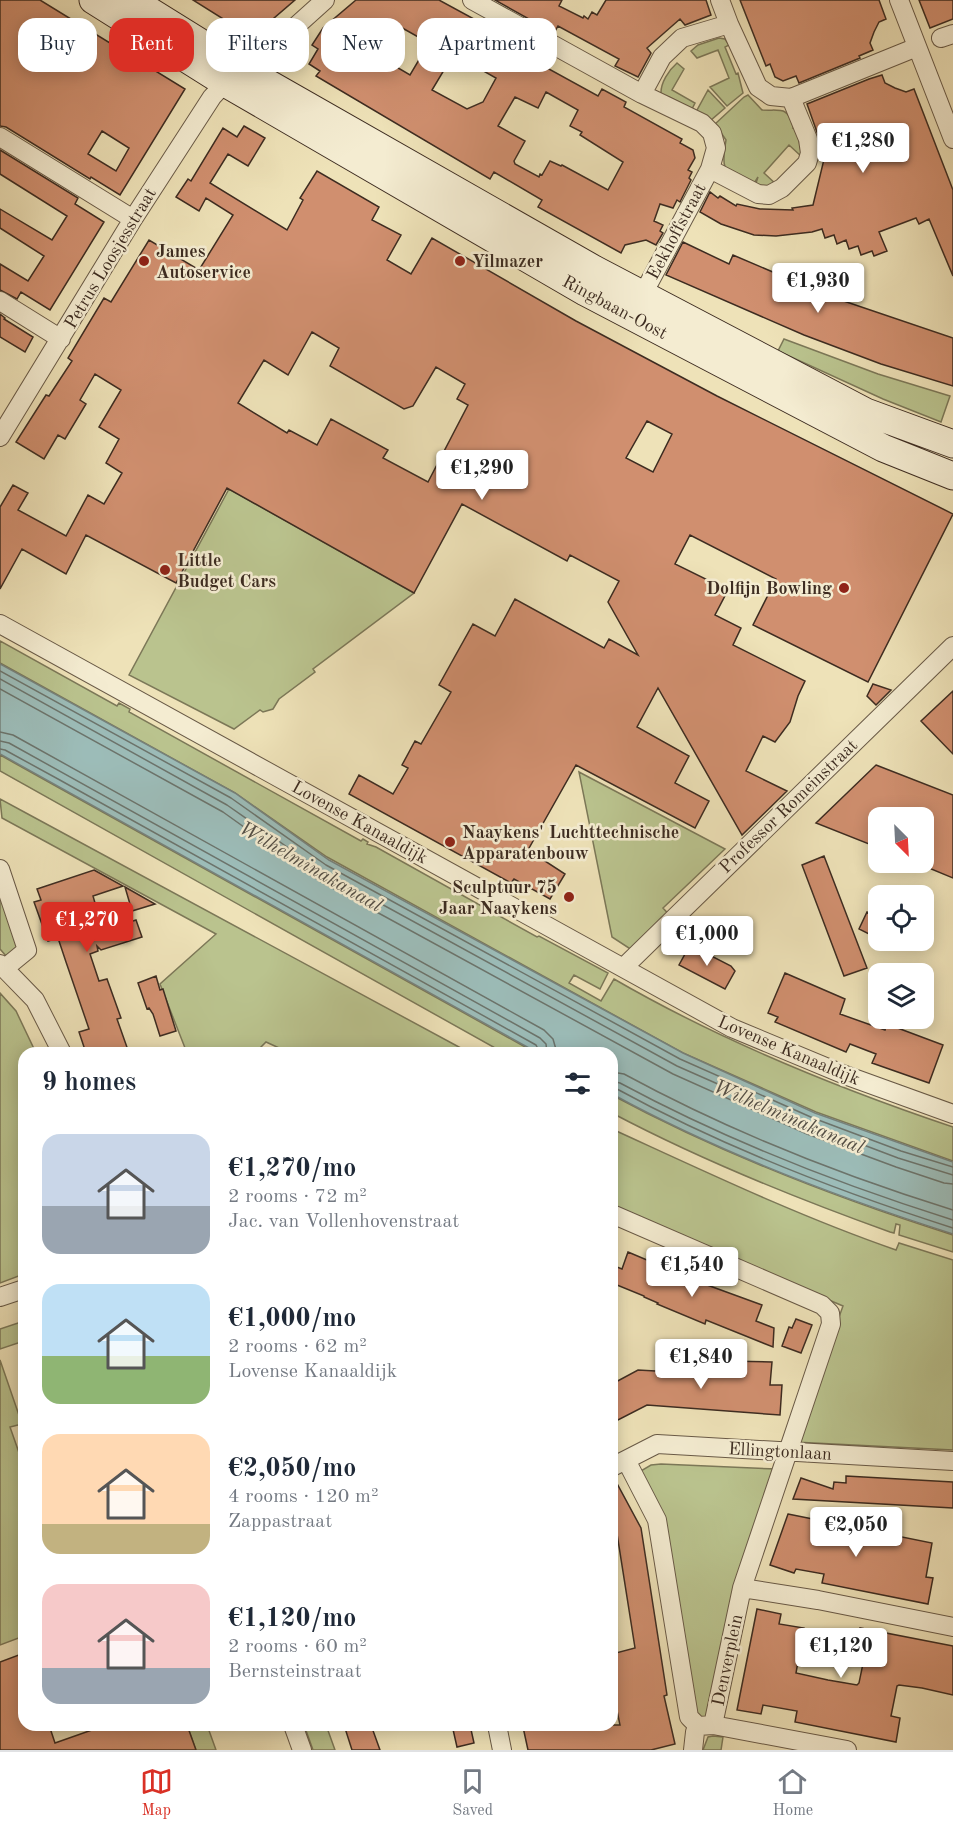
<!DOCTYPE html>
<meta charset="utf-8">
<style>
body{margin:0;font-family:"Old Standard TT",serif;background:#f2f2f3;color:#1f2937;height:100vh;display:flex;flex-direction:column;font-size:22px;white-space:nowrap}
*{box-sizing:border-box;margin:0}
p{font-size:20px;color:#747a83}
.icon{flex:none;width:33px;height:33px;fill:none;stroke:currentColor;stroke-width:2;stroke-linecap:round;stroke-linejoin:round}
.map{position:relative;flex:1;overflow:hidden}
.side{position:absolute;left:18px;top:1047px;width:600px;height:684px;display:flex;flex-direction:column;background:#fff;border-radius:18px;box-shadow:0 3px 15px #0003}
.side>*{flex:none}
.top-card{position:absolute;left:18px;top:18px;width:600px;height:54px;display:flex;gap:12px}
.needle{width:39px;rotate:156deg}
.buttons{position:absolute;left:868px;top:807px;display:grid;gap:12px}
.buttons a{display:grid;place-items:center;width:66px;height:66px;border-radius:12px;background:#fff;box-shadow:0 3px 15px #0003;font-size:30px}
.price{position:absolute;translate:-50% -51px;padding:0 14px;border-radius:6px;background:#fff;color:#222;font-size:20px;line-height:39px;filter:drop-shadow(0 2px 3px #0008)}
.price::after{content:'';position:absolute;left:50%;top:36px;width:18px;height:14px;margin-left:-9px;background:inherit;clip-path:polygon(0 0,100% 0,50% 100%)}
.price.selected{background:#d93025;color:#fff}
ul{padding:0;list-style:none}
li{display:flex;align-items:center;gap:18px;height:150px;padding:0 24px}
li span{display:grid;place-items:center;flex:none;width:168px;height:120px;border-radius:18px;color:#555}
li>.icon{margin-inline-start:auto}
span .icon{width:72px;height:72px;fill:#fffc;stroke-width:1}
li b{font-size:26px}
h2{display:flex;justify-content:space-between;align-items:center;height:72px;padding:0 24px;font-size:26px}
.pill{padding:0 21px;border-radius:18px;background:#fff;box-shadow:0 3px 15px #0003;font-size:21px;line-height:54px}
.pill.selected{background:#d93025;color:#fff}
.tab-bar{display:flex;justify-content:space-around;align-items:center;height:84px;border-top:2px solid #e0e1e3;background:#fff;font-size:16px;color:#747a83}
.tab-bar a{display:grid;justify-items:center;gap:3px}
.tab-bar .selected{color:#d93025}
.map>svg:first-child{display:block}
.green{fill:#bac38e;stroke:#7c7858;stroke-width:1.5}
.water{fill:#9cbcb8;stroke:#76827c;stroke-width:1.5}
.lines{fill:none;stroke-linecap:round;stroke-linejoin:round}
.shore{stroke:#6c746c;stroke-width:1.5}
.building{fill:#d08f6f;stroke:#3d2c21;stroke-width:1.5;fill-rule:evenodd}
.minor-casing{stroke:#695a47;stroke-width:20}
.secondary-casing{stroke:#3d2c21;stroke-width:29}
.minor{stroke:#f4ecd1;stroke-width:18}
.secondary{stroke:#f4ecd1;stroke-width:27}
.poi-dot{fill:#8f2418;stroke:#f4ecd1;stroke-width:2}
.labels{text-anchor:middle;stroke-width:5;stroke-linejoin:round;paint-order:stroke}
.street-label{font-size:18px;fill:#3d2c21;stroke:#f4ecd1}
.poi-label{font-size:18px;font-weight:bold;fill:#3d2c21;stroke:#f4ecd1;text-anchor:start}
.water-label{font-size:20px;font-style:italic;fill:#555047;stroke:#f4ecd1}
</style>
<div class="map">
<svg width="953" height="1750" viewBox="0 0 953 1750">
<rect width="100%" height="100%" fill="#eee2b8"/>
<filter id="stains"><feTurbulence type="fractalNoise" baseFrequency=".00333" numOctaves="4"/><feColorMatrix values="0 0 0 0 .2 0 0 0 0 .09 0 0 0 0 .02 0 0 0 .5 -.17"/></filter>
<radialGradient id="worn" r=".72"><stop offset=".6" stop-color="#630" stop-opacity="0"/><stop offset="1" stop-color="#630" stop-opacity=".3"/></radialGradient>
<path class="green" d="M719,38L725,39L729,45L725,47L736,74L738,73L743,93L727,106L710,87L729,78L718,50L697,58L691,51L698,45Z
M677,63L684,69L672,90L695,103L692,109L669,97L661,95C660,83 669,70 677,63Z
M708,90L725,108L711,120L696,112Z
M748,95L762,110C782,111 786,106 794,126L793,128H797L802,157L789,145L764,173L778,186L776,188L755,186L758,177L753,185C725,169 720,175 726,140L715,124L744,97Z
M784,339L878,374L950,396L941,422L883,399L778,351Z
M229,489L414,593L313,669L315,672L279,699L273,709L263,712L260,710L234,729L129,675Z
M0,641L117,706L119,703L130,709L129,712L361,841L363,839L368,842L367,844L376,847L537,937L539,936L608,973L600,989L574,975L569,983L601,1001L614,979C721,1041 837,1088 953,1127V1161L816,1112L683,1053L327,857L235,793L0,663Z
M0,755L54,785L536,1053H504L0,771Z
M579,772L725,849L663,908L673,919L638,954L612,937Z
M0,799L26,813L470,1053H290L266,1042L255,1053H187L160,984L216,934L2,818Z
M0,884L20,945L7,957L0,949Z
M0,993L16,1011L36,1053H24V1274L0,1283Z
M612,1095C720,1153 836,1198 953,1235V1252L899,1235L900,1225L896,1224L894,1233L890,1232C795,1198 701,1160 612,1113Z
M612,1129C706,1172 798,1216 896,1250L899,1243L953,1260V1450L794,1442L843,1306L619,1211L612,1205Z
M24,1321V1341L0,1349V1329Z
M0,1360L22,1424L10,1427L24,1467V1636L0,1645Z
M661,1464L776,1469L710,1714L704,1718L698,1716L639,1472L651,1465Z
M187,1725H207L216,1750H196Z
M304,1725H326L335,1750H313Z
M713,1736L723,1737L721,1750H703L708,1737Z"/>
<path class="water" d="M0,664L235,793L329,860L683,1053L815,1113L953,1162V1234C836,1197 720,1153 612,1094V1053H538L0,754Z"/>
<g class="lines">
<path class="shore" d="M0,671L231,798L326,865L680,1059L813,1118L901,1151L953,1167
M0,679L227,805L323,872L677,1066L811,1125L898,1158L953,1175
M0,689L223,812L318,880L673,1074L807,1134L896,1167L944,1183L953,1184
M0,732L13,735L544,1030L553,1039L557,1053
M0,741L9,743L540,1038L546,1044L547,1053
M0,749L5,750L58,779L536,1045L540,1053
M612,1072L624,1074C729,1131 840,1175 953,1210
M612,1081L620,1083C726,1140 838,1184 953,1220
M612,1089H617C723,1147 837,1191 953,1228"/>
</g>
<path class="building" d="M0,0H40L185,89L120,195L91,177L90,179L6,127L0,126ZM102,131L129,148L116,171L88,154Z
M193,0H295L252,37Z
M356,0H439L551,61L547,68L598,96L602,89L626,102L624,107L682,139L680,143L693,150L695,158L688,170L692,172L689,178L691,180L680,202L677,200L673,208L660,204L654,221L663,225L660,231L663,233L656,245L646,240L625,245L621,253L538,207L542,200L494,172L490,179L316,76L320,71L309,64L318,49L312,45L323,28ZM397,25L429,43L410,75L371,52ZM450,60L462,67L466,61L496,78L483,102L467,109L432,90ZM546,92L578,110L570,126L582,132L580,135L623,162L608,190L562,165L561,166L550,161L542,175L540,174L539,177L515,164L514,161L525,141L498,126L515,97L538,108Z
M495,0H562L559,6L583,18L584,16L588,19L592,12L597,15L606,0H706L711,15L685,25L680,19L647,48L651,53L638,77L615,66L619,59L558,26L554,33Z
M740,0H879L886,19L879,22L874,32L870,43L873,50L859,56L860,58L799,83L796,76L783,81L775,77L770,64L766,66Z
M919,0H953V19L930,28Z
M882,75L885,83L895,88L906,92L914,89L953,190V276L929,219L919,224L916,218L879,232L887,251L874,256L872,251L861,255L858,246L849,249L846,240L837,244L834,235L825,238L822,229L812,232L776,236L754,235L721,224L700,212L710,192L718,198L720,196L736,206L737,204L760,209L793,210L792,208L813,205L827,147L820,146L818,135L807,104L869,79Z
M244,126L265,138L248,166L228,154L210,183L287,230L303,200L300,198L317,171L379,207L372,220L401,235L387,260L411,274L432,238L576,321L717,396L953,514L868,682L753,625L776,579L690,535L675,564L728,590L715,615L741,628L733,645L805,681L798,696L790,722L775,742L763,736L746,771L787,791L742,835L658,688L637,727L689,756L675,783L709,801L695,828L576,765L528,850L565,874L550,899L514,879L511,883L349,794L359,775L393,794L408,768L402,765L415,741L421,744L451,692L439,685L473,624L495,636L515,599L604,648L609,639L638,655L608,602L619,581L570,555L567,561L462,504L414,593L227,488L176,583L86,535L66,574L22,549L0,589V507L13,485L28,493L18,510L66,536L88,495L104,504L122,473L106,463L119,439L99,427L121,390L95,374L80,400L86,404L65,439L58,435L44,459L16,442L46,395L49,396L72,361L68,358L104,298L111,302L149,240L199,270L233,215L206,198L199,211L176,197L188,179L191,181L223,128L237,137ZM312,332L339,348L330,366L404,409L413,406L436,367L465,384L457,399L468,405L428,482L383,458L388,450L331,419L317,445L289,430L287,433L238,403L264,360L288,375ZM647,421L672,434L653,472L626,458Z
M0,150L78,198L75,204L104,222L50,310L21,292L17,299L0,290V264L28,281L44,256L0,228V209L52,240L67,216L0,174Z
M683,242L729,264L733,255L829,296L953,338V386L881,364L804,335L666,275Z
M0,314L5,318L4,319L33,337L25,352L0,337Z
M873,684L891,690L876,705L867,696Z
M953,691V754L921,721Z
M876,765L953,795V878L924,866V818H879V848L816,823Z
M824,856L867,968L844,976L802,865Z
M94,870L123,886L93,896L95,903L88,916L94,934L136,920L142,937L101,950L97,946L98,951L90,954L99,981L107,979L121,1018L117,1019L129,1053H86L79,1032L89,1029L66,962L58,938L48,941L34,902L41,900L37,889Z
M125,887L155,904L132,911Z
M867,912L879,918V939L859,929Z
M690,945L731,966L735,971L725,989L679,965Z
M785,973L845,999L840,1014L885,1030L887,1024L943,1045L929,1083L872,1063L876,1054L850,1044L846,1052L775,1022L778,1017L768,1013Z
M156,976L160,990L163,989L176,1031L160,1036L153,1014L149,1008L147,1009L138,983Z
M628,1252L699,1282L762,1305L756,1321L774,1328L773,1347L706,1320L705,1324L657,1304L658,1303L644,1297V1296L612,1283V1265L622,1269Z
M796,1319L812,1325L801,1353L782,1346L789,1327L792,1328Z
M726,1361L772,1362L770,1385H782L780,1415L647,1405L616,1421L612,1413V1384L638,1370L726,1375Z
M846,1476L953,1482V1508L793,1499L801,1478L833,1489L834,1482L846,1483Z
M612,1478H614L641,1528L667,1695L664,1696L675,1744L651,1750H528L523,1727L531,1725H620L612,1686V1654L635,1648L615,1521L612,1522Z
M788,1514L932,1543L926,1577L933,1578L928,1604L822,1583L824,1574L796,1569L794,1573L770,1565Z
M757,1609L781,1614L779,1624L804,1628L796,1673L828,1680L857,1685L859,1683L865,1654L855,1652L860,1628L953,1646V1695L922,1688L899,1685L897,1686L891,1716L900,1718L896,1742L795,1722L797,1711L763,1705L761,1714L737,1710Z
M24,1653V1725H49L55,1743L106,1725H187L196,1750H0V1662Z
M344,1725H371L380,1750H352Z
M452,1725H470L474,1743L457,1747Z"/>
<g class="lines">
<defs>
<path id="minor" d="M472,0L642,94L702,123L712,133L716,148L710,169L643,294
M720,0L729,24
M899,0L953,139
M941,38L953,34
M642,94L662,57L682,38L729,24L758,87L771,96L791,98L808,139L810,153L807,163L782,188L769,195L758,194L710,169
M791,98L917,47
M0,137L133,219
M0,301L61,339
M0,437L133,219L212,97L225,83L265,54L325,0
M0,624L732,1028L845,1075L953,1114
M0,869L27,950L5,968
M0,964L35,1000L62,1053
M624,967L953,646
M612,1214L822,1305L830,1313L831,1324L742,1588L713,1725L698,1726L689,1717L657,1520L626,1460
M0,1297L24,1289
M612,1467L657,1444L953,1461
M742,1588L818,1600L953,1627
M293,1725L302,1750
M497,1725L502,1750
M713,1725L847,1750
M693,1750L695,1732L698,1726"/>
<path id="secondary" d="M93,0L225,83L585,292L883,448L953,476
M132,0L243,69L594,269L866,412L953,444"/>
</defs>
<use href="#minor" class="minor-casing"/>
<use href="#secondary" class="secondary-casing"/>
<use href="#minor" class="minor"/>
<use href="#secondary" class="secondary"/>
</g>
<g class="poi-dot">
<circle cx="144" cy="261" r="6"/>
<circle cx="460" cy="261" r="6"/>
<circle cx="165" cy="570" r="6"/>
<circle cx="844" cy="588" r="6"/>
<circle cx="450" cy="842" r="6"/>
<circle cx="569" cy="897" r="6"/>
</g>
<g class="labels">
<g class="street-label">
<text transform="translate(676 231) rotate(-62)" y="6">Eekhoffstraat</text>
<text transform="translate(110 258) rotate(-59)" y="6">Petrus Loosjesstraat</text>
<text transform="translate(615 307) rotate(28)" y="6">Ringbaan-Oost</text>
<text transform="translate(788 806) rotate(-44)" y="6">Professor Romeinstraat</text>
<text transform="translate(360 822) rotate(29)" y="6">Lovense Kanaaldijk</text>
<text transform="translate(789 1050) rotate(23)" y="6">Lovense Kanaaldijk</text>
<text transform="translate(780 1451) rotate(3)" y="6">Ellingtonlaan</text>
<text transform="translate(727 1660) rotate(-78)" y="6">Denverplein</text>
</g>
<g class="poi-label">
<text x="156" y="257">James<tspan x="156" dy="21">Autoservice</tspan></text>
<text x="472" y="267">Yilmazer</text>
<text x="177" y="566">Little<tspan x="177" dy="21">Budget Cars</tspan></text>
<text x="832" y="594" text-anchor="end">Dolfijn Bowling</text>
<text x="462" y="838">Naaykens' Luchttechnische<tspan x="462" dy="21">Apparatenbouw</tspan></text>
<text x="557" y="893" text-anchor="end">Sculptuur 75<tspan x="557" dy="21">Jaar Naaykens</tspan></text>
</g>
<g class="water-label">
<text transform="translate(311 866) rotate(30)" y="7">Wilhelminakanaal</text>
<text transform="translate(789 1116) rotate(23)" y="7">Wilhelminakanaal</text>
</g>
</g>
<rect width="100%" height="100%" filter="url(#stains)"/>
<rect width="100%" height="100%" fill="url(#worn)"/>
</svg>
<div class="buttons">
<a><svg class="needle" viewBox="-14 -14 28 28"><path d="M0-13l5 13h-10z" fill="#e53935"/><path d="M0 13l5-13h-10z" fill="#747a83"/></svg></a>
<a><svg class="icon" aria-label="locate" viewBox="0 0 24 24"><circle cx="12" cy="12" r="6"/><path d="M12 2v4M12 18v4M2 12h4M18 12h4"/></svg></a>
<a><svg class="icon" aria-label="layers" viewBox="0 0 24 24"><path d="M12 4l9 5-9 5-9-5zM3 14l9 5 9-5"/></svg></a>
</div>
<b class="price" style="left:863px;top:174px">€1,280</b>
<b class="price" style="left:818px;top:314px">€1,930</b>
<b class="price" style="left:482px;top:501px">€1,290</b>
<b class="price selected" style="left:87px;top:953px">€1,270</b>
<b class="price" style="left:707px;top:967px">€1,000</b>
<b class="price" style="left:692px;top:1298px">€1,540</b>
<b class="price" style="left:701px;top:1390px">€1,840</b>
<b class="price" style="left:856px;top:1558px">€2,050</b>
<b class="price" style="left:841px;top:1679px">€1,120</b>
<div class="top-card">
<a class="pill">Buy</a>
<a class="pill selected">Rent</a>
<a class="pill">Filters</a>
<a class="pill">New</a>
<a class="pill">Apartment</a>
</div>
<section class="side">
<h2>9 homes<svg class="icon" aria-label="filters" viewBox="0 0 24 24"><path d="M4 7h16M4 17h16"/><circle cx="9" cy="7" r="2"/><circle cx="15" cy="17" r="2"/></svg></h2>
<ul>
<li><span style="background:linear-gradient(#c9d6e8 60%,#9aa5b1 0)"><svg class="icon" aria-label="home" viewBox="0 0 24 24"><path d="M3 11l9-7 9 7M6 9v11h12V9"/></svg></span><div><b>€1,270/mo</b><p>2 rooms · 72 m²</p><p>Jac. van Vollenhovenstraat</p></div></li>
<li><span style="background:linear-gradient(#bfe0f5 60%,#8fb573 0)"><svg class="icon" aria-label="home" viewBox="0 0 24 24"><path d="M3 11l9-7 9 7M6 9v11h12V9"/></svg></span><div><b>€1,000/mo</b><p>2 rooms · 62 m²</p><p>Lovense Kanaaldijk</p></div></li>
<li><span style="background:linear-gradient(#ffd9b3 75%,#c2b280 0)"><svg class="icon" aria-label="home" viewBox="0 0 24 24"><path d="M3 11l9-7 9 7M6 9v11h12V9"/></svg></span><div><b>€2,050/mo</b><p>4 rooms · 120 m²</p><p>Zappastraat</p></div></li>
<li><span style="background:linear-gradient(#f6c9c9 70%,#9aa5b1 0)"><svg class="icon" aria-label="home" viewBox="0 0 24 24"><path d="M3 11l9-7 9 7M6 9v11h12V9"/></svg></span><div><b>€1,120/mo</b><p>2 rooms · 60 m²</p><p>Bernsteinstraat</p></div></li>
</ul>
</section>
</div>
<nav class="tab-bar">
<a class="selected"><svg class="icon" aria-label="map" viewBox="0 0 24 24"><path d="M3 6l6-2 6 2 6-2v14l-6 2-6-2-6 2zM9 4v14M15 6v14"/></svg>Map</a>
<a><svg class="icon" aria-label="saved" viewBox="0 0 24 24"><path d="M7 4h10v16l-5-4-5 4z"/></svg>Saved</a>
<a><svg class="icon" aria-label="home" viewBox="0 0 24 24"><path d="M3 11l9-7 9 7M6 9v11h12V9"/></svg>Home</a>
</nav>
